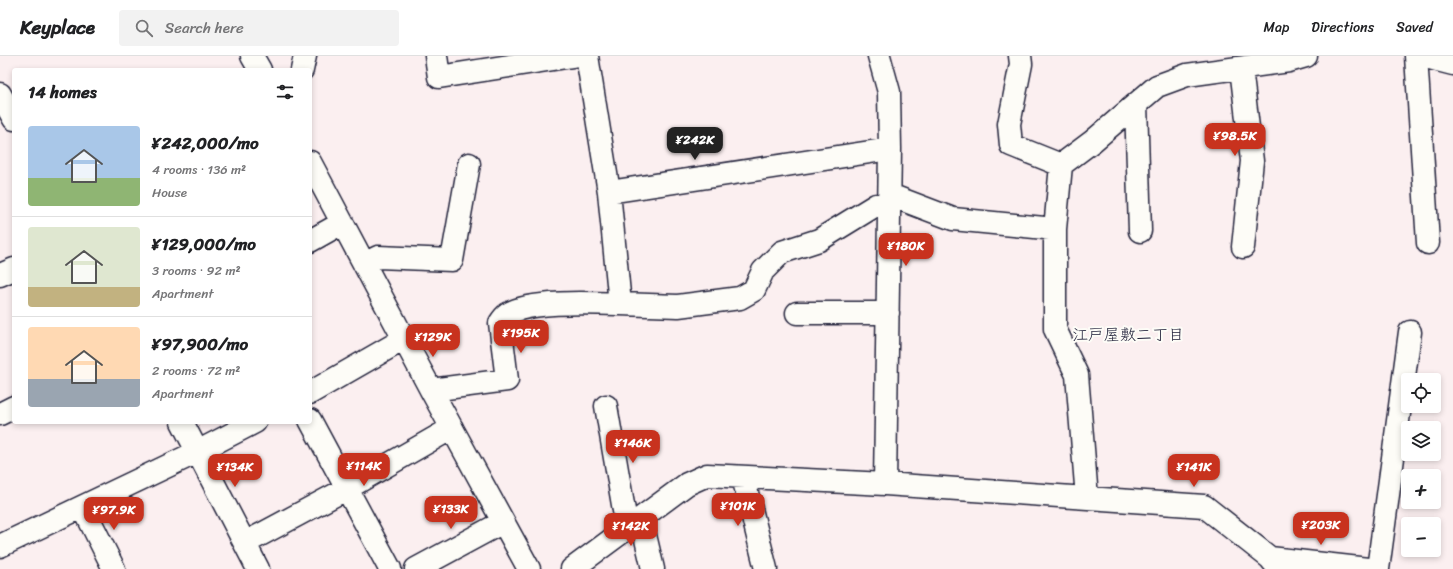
<!DOCTYPE html>
<meta charset="utf-8">
<style>
body{margin:0;font-family:Sriracha,"Klee One",sans-serif;background:#f2f2f2;color:#202124;height:100vh;display:flex;flex-direction:column;font-size:15px;white-space:nowrap}
*{box-sizing:border-box;margin:0}
p{font-size:13px;color:#757577}
.icon{flex:none;width:22px;height:22px;fill:none;stroke:currentColor;stroke-width:2;stroke-linecap:round;stroke-linejoin:round}
.map{position:relative;flex:1;overflow:hidden}
.side{position:absolute;left:12px;top:12px;width:300px;height:356px;display:flex;flex-direction:column;background:#fff;border-radius:4px;box-shadow:0 2px 6px #0003}
.side>*{flex:none}
.tools{position:absolute;left:1401px;top:317px;display:grid;gap:8px}
.tools a{display:grid;place-items:center;width:40px;height:40px;border-radius:4px;background:#fff;box-shadow:0 2px 6px #0003;font-size:20px}
.price{position:absolute;translate:-50% -34px;padding:0 9px;border-radius:8px;background:#c8321e;color:#fff;font-size:13px;line-height:26px;filter:drop-shadow(0 1px 2px #0008)}
.price::after{content:'';position:absolute;left:50%;top:24px;width:12px;height:9px;margin-left:-6px;background:inherit;clip-path:polygon(0 0,100% 0,50% 100%)}
.price.active{background:#222;color:#fff}
ul{padding:0;list-style:none}
li{display:flex;align-items:center;gap:12px;height:100px;padding:0 16px}
li+li{border-top:1px solid #e0e0e0}
li span{display:grid;place-items:center;flex:none;width:112px;height:80px;border-radius:4px;color:#555}
li>.icon{margin-inline-start:auto}
span .icon{width:48px;height:48px;fill:#fffc;stroke-width:1}
li b{font-size:17px}
h2{display:flex;justify-content:space-between;align-items:center;height:48px;padding:0 16px;font-size:17px}
header{display:flex;align-items:center;gap:24px;box-sizing:border-box;height:56px;padding:0 20px;background:#fff;border-bottom:1px solid #e0e0e0}
header strong{font-size:19px}
nav{display:flex;gap:22px;margin-inline-start:auto;font-size:14px}
.search{width:280px;height:36px;background:#f2f2f2;display:flex;align-items:center;gap:10px;box-sizing:border-box;padding:0 14px;border-radius:4px;color:#757577;font-size:15px}
.map>svg:first-child{display:block}
.lines{fill:none;stroke-linecap:round;stroke-linejoin:round}
.minor-casing{stroke:#22223b;stroke-width:25}
.minor{stroke:#fdfcf7;stroke-width:22}
.labels{text-anchor:middle;stroke-width:4;stroke-linejoin:round;paint-order:stroke}
.neighbourhood-label{font-size:16px;fill:#22223b;stroke:#fdfcf7}
</style>
<header>
<strong>Keyplace</strong>
<div class="search"><svg class="icon" aria-label="search" viewBox="0 0 24 24"><circle cx="10" cy="10" r="6"/><path d="M15 15l6 6"/></svg>Search here</div>
<nav><a>Map</a><a>Directions</a><a>Saved</a></nav>
</header>
<div class="map">
<svg width="1453" height="513" viewBox="0 0 1453 513">
<rect width="100%" height="100%" fill="#fbeff0"/>
<filter id="ink" filterUnits="userSpaceOnUse"><feTurbulence type="fractalNoise" baseFrequency=".025" numOctaves="2"/><feDisplacementMap in="SourceGraphic" scale="8" xChannelSelector="R" yChannelSelector="G"/><feConvolveMatrix kernelMatrix="1 2 1 2 8 2 1 2 1" color-interpolation-filters="sRGB"/></filter>
<g filter="url(#ink)">
<g class="lines">
<defs>
<path id="minor" d="M252,0L260,14
M436,0L439,21L573,0
M587,0L609,136L890,93
M879,0L889,36L890,93L885,428
M1020,0L1021,8L1009,68L1011,89L1061,109
M1416,0L1428,187
M1422,0L1453,8
M1241,12L1252,105L1243,191
M302,14L305,0
M0,38L14,63
M1136,48L1140,175
M310,106L431,334L529,513
M609,136L620,248L678,250L740,242L754,234L763,215L782,196L819,184L876,149L890,147
M890,139L953,163L1055,173
M310,185L342,167
M364,208L378,201L452,204L469,108
M0,219L14,213
M797,257H888
M431,334L507,324L500,267C502,264 505,260 508,258C529,244 594,247 620,248
M310,337L404,283
M606,350L627,472
M0,358L14,351
M310,364L390,513
M182,366L258,513
M743,421L766,513
M1087,442L1077,319L1055,273V173L1061,109L1093,85L1157,30L1187,19L1289,5L1306,0
M83,451L114,513
M641,462L653,513
M245,487L346,433L452,372
M0,490L197,396L255,366
M1270,502L1368,513
M416,513L503,466
M572,513L687,428L707,419L885,428L1204,450L1270,502L1279,513
M1378,513L1410,276"/>
</defs>
<use href="#minor" class="minor-casing"/>
<use href="#minor" class="minor"/>
</g>
</g>
<g class="labels">
<g class="neighbourhood-label">
<text x="1128" y="284">江戸屋敷二丁目</text>
</g>
</g>
</svg>
<div class="tools">
<a><svg class="icon" aria-label="locate" viewBox="0 0 24 24"><circle cx="12" cy="12" r="6"/><path d="M12 2v4M12 18v4M2 12h4M18 12h4"/></svg></a>
<a><svg class="icon" aria-label="layers" viewBox="0 0 24 24"><path d="M12 4l9 5-9 5-9-5zM3 14l9 5 9-5"/></svg></a>
<a>+</a>
<a>−</a>
</div>
<b class="price" style="left:1235px;top:101px">¥98.5K</b>
<b class="price active" style="left:695px;top:105px">¥242K</b>
<b class="price" style="left:906px;top:211px">¥180K</b>
<b class="price" style="left:521px;top:298px">¥195K</b>
<b class="price" style="left:433px;top:302px">¥129K</b>
<b class="price" style="left:633px;top:408px">¥146K</b>
<b class="price" style="left:364px;top:431px">¥114K</b>
<b class="price" style="left:235px;top:432px">¥134K</b>
<b class="price" style="left:1194px;top:432px">¥141K</b>
<b class="price" style="left:738px;top:471px">¥101K</b>
<b class="price" style="left:451px;top:474px">¥133K</b>
<b class="price" style="left:114px;top:475px">¥97.9K</b>
<b class="price" style="left:1321px;top:490px">¥203K</b>
<b class="price" style="left:631px;top:491px">¥142K</b>
<section class="side">
<h2>14 homes<svg class="icon" aria-label="filters" viewBox="0 0 24 24"><path d="M4 7h16M4 17h16"/><circle cx="9" cy="7" r="2"/><circle cx="15" cy="17" r="2"/></svg></h2>
<ul>
<li><span style="background:linear-gradient(#a9c7e8 65%,#8fb573 0)"><svg class="icon" aria-label="home" viewBox="0 0 24 24"><path d="M3 11l9-7 9 7M6 9v11h12V9"/></svg></span><div><b>¥242,000/mo</b><p>4 rooms · 136 m²</p><p>House</p></div></li>
<li><span style="background:linear-gradient(#dfe7d0 75%,#c2b280 0)"><svg class="icon" aria-label="home" viewBox="0 0 24 24"><path d="M3 11l9-7 9 7M6 9v11h12V9"/></svg></span><div><b>¥129,000/mo</b><p>3 rooms · 92 m²</p><p>Apartment</p></div></li>
<li><span style="background:linear-gradient(#ffd9b3 65%,#9aa5b1 0)"><svg class="icon" aria-label="home" viewBox="0 0 24 24"><path d="M3 11l9-7 9 7M6 9v11h12V9"/></svg></span><div><b>¥97,900/mo</b><p>2 rooms · 72 m²</p><p>Apartment</p></div></li>
</ul>
</section>
</div>
